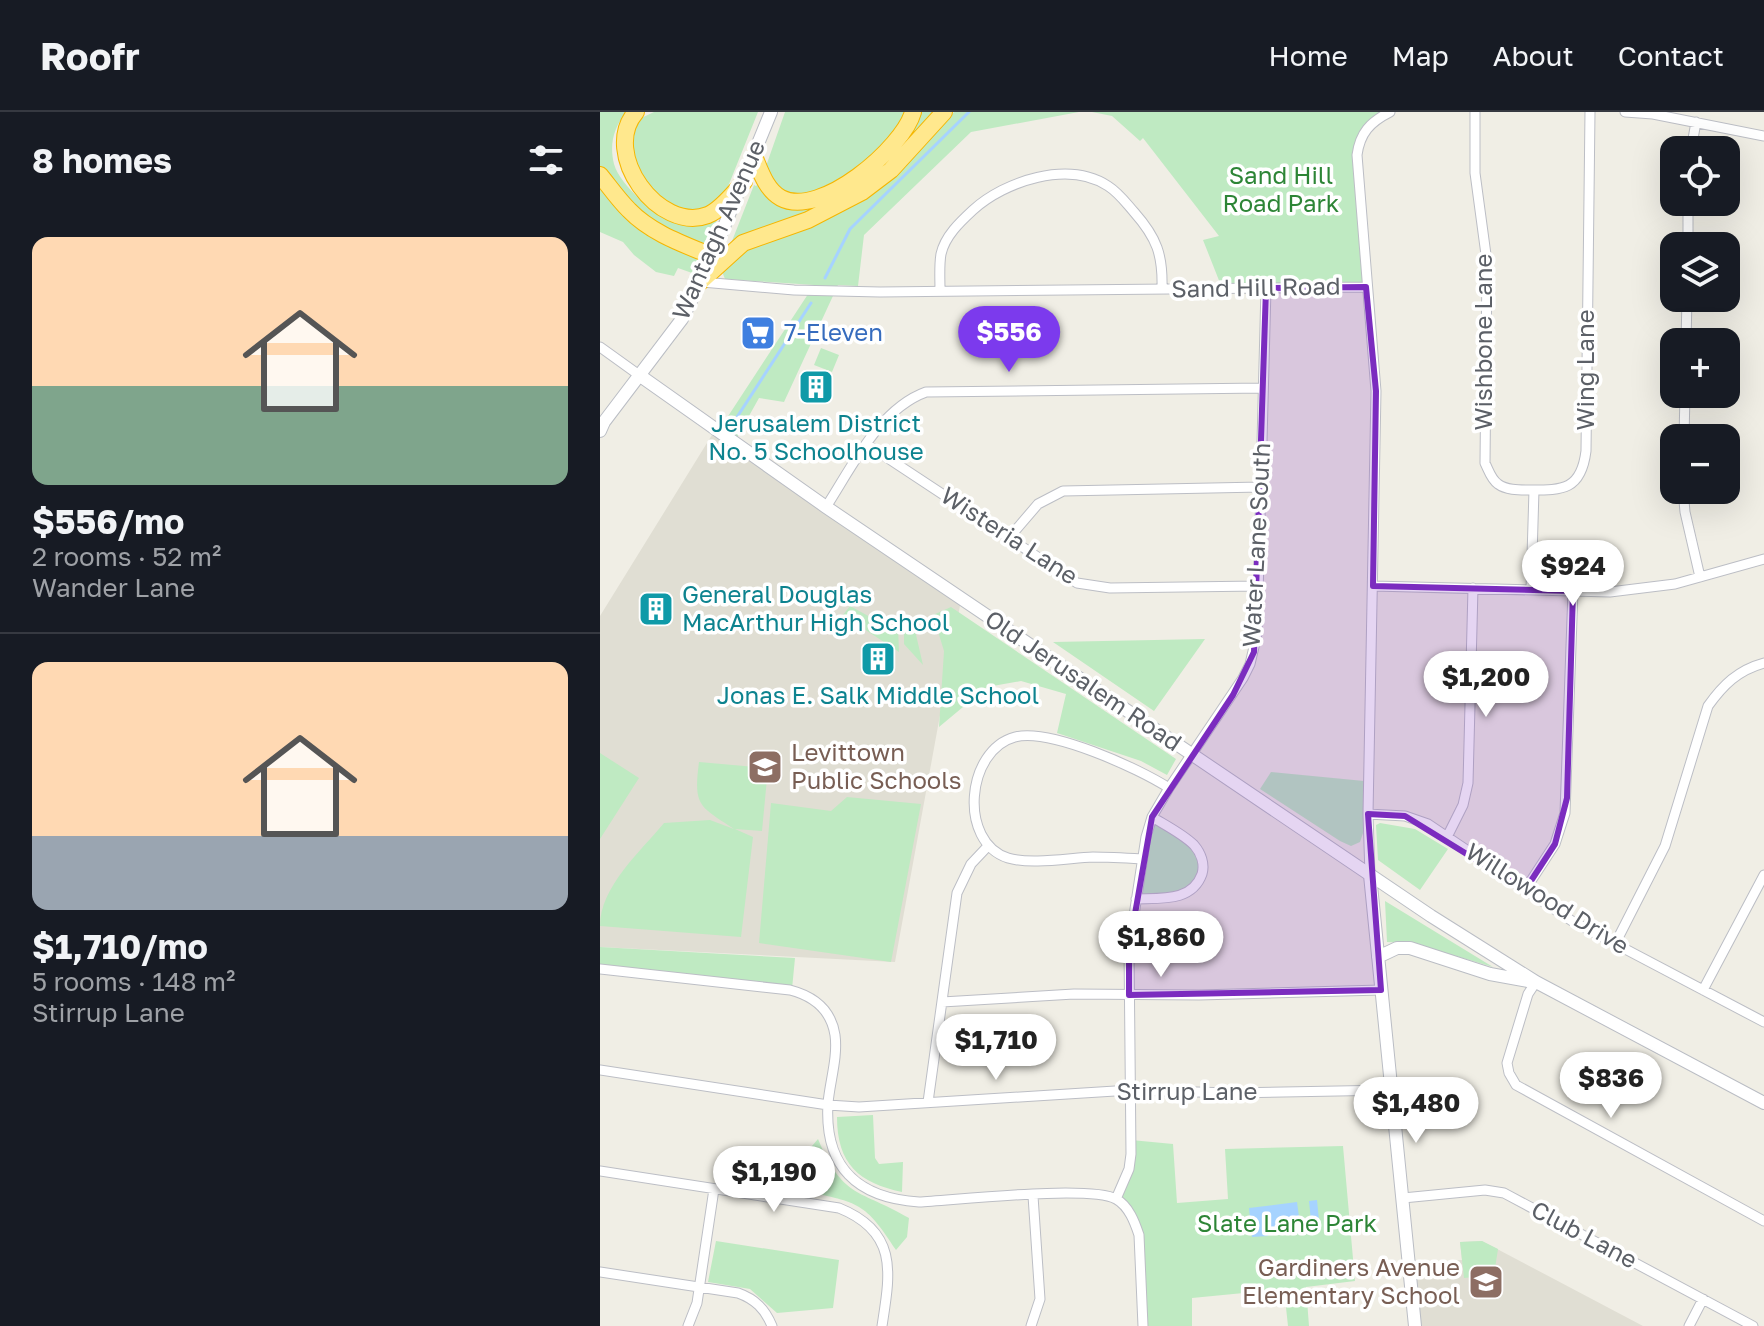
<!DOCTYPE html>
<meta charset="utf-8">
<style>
body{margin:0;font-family:"Golos Text",sans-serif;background:#20242c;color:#f1f3f6;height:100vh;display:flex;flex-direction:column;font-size:30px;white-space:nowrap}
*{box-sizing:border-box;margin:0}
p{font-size:26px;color:#9ea1a6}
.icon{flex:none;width:44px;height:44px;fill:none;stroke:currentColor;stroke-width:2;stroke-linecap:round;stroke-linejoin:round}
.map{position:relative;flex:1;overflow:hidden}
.panel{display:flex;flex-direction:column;background:#171b24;width:600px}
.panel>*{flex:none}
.tools{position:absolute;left:1060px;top:24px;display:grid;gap:16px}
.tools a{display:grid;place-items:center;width:80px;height:80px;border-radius:16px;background:#171b24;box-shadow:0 8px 32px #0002;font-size:40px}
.price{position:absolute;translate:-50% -68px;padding:0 18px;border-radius:28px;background:#fff;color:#222;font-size:26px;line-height:52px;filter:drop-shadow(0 2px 4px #0008)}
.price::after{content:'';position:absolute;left:50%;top:48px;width:24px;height:18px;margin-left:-12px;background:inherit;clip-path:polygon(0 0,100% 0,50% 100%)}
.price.selected{background:#7c3aed;color:#fff}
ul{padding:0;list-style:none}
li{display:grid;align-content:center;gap:16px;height:424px;padding:0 32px}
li+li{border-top:2px solid #363941}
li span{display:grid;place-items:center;height:248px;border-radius:16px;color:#555}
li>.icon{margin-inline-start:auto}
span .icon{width:144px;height:144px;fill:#fffc;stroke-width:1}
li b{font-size:34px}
h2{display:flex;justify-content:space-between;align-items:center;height:96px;padding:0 32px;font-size:34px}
header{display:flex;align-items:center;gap:48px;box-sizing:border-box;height:112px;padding:0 40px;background:#171b24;border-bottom:2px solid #363941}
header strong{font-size:38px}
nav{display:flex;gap:44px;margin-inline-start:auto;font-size:28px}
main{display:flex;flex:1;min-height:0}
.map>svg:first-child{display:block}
.education{fill:#e0ded3}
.green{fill:#bfeac2}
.water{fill:#a6d3ff}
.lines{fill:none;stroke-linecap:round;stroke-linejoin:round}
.stream{stroke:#a6d3ff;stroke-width:3}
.street-casing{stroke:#bcbec5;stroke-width:11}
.secondary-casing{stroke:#babdc4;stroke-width:14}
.highway-casing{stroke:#f5b600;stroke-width:18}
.street{stroke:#fff;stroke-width:9}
.secondary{stroke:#fff;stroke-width:12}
.highway{stroke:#ffe88d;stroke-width:16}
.marked{fill:#7b2cbf;fill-opacity:0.2;stroke:#7b2cbf;stroke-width:6;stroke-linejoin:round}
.labels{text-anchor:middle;stroke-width:7;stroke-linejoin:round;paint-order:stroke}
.park-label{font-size:24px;fill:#2d8536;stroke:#fff}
.street-label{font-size:24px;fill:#5c6067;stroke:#fff}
.shop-label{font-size:24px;fill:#366cbe;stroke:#fff;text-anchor:start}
.culture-label{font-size:24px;fill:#0d838f;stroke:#fff}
.education-label{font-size:24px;fill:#785e54;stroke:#fff;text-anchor:start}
</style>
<header>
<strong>Roofr</strong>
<nav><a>Home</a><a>Map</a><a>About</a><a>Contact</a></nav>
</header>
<main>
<section class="panel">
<h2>8 homes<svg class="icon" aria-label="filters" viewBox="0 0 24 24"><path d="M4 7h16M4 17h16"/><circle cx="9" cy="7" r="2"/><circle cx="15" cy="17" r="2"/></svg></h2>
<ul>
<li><span style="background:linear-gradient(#ffd9b3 60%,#7fa58c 0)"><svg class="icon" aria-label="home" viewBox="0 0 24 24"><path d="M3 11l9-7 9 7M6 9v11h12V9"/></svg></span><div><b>$556/mo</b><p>2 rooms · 52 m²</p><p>Wander Lane</p></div></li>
<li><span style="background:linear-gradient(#ffd9b3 70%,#9aa5b1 0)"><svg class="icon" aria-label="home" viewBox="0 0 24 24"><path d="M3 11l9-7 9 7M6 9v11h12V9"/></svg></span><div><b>$1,710/mo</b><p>5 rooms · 148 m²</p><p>Stirrup Lane</p></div></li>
</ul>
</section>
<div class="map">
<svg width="1164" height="1214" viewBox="0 0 1164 1214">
<rect width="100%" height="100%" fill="#f0eee5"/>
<path class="education" d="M115,318L361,488L295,850L0,835V504Z
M882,1129L1043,1214H817L810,1152L862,1148L860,1130Z"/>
<path class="green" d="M0,0H27C14,14 9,32 14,52C20,74 59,108 82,112C92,113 108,106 119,103L106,135L41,103L0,58Z
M54,0H158L123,87L114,96L73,101L45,79L26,22L37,8Z
M185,0H309L271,49L205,88L182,84L165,57Z
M317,0H338L296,47L217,100L132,129L154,73L156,74L159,71L172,88L187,96L214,95L262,69Z
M354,0H479L371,20L264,123L258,174L238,173L184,290L159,286L135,329L119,318L214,173L125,167L123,162L124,155L146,136L325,31Z
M492,0H786L757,32L765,174L622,176L603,128L619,124L543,26L540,29L512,4Z
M0,72L95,143L98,151L92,161L78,156L74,164L56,160L34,143L23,130L0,120Z
M221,236L239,243L232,260L214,253Z
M250,494L272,506L296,511L298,514L299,540L243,503Z
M351,495L576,647L567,663L541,649L457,621L466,582L421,569L387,575L339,615L344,539L333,503Z
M308,511L314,514L323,553L304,532V514Z
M605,527L554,599L453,530Z
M0,641L39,666L0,727Z
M99,650L168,656L162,719L135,717L153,725L141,825L0,814C0,775 40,740 64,711L110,708L134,717C100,694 93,695 99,650Z
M671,660L764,669L763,721L760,730L751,734L740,729L660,677Z
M247,685L321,692L291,850L159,831L171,691L231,699Z
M552,706L594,735L601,760L583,782L537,786Z
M780,711L815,717L848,737L820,778L778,748L776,713Z
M785,789L893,855L812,831L787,830Z
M0,835L195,846L192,877L0,855Z
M273,1003L275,1046L279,1052L303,1050L302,1080C259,1071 237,1052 237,1005Z
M218,1027C243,1087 259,1077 309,1106L307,1125L296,1138C265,1090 259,1091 205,1079L206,1041Z
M531,1028L573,1032L577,1091L628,1087L625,1037L743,1034L755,1169L706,1175L709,1214H688L684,1177L592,1186V1214H543L540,1122L518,1087Z
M116,1129L239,1148L233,1196L177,1201L150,1177L108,1170Z
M882,1129L898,1137L894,1163L864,1166L860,1130Z"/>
<path class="water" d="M717,1088L720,1118L712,1119L709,1089Z
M697,1090L701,1120L671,1123L670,1117L667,1118L668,1124L652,1125L649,1096Z"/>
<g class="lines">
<path class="stream" d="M225,166L250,117L369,0
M126,322L211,191"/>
<defs>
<path id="street" d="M875,0V61L887,150L885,351C889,359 891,367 898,372C906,378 918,378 928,378C962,378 981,379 986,339L990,0
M1025,0L1053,2L1164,24
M1091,38L1096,10
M1088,134V90
M102,170L194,178L280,180L766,175
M340,178C340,167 339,153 341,142C345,124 360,110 373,98C405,69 468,48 508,74C519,81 526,91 534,100C557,126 563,143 562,177
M1086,230L1087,186
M0,235L39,263
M1084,326L1085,282
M268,333L477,471L510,476L658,474
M1083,378L1085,400L1100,465
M226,395C252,355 279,297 326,280L663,276
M408,427L438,392L463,379L661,375
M773,474L1010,480L1075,472L1164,447
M931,478L934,378
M768,702L805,704L828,712L972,809L1164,910
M847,725L863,693L868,671L873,476
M542,747C526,746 510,745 493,745C469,746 431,753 408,746C358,730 366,638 415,625C450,616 538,656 569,676
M770,763L768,702L776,279L757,43C760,21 770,10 790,0
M925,778L955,732L965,701L973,479
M536,787C561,786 592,790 602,762C605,752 601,741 594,733C583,722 565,713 552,705
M1015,832L1065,734L1108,594C1123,573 1138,558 1164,551
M0,857L190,878C213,884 231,897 235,923C238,945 230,969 228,991C224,1055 257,1086 319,1090C357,1088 489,1073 516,1087C529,1094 535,1111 539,1123L543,1214
M936,870L928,882L907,951L909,961L916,973L1164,1109
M1103,878L1164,763
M342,890L474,882L599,883L781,878
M0,958L228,993L259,995L531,978L630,981L792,978
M328,990L357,781L371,752L388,734
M0,1059L239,1096C299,1120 290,1162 282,1214
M803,1086L885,1078L904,1081L1153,1214
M516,1087L529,1057L531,1042L529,836L546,725L552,705L569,676L643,566L650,552L657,522L666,176
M0,1160L138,1181C155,1187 165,1197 172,1214
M88,1214L97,1191L114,1077
M431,1214L440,1187L433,1084
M1089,1214L1103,1187"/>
<path id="secondary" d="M110,149L171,0
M39,263L226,395L831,804L936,870L1164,991
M0,319L4,310L82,207L102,166
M770,763L815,1214
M778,845L797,836H810L890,862L928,869"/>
<path id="highway" d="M36,0C0,41 59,122 108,103C122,97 134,80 144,70
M154,44C160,58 166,78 181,86C220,107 303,36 313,0
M0,63C9,74 18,87 29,98C51,121 83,132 112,144
M100,170L143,131L208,108L262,80L291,58L344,0"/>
</defs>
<use href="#street" class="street-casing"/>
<use href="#secondary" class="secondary-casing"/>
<use href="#highway" class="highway-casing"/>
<use href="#street" class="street"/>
<use href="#secondary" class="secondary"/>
<use href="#highway" class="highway"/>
</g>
<path class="marked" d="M766,175L776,279L773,474L973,479L967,686L955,732L925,778L805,704L768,702L781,878L529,883V836L552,705L633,583L654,540L666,176Z"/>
<defs>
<symbol id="supermarket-square" viewBox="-11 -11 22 22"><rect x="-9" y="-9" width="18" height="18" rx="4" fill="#3f7fe0" stroke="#fff"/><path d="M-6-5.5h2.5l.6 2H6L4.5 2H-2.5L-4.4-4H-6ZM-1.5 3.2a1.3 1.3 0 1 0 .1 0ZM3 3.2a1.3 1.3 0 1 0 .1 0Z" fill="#fff"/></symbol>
<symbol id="building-square" viewBox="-11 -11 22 22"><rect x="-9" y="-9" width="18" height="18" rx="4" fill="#0f9aa8" stroke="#fff"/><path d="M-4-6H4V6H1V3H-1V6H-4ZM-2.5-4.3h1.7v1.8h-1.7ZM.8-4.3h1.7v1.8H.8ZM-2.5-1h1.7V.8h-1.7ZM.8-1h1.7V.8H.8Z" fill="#fff"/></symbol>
<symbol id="school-square" viewBox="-11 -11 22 22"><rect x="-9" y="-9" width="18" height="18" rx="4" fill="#8d6e63" stroke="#fff"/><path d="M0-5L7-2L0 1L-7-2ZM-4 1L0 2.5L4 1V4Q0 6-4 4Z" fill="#fff"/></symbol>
</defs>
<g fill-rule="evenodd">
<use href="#supermarket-square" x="138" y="201" width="40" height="40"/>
<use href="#building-square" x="196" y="255" width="40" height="40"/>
<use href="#building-square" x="36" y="477" width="40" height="40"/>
<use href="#building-square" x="258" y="527" width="40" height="40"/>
<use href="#school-square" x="145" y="635" width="40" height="40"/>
<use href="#school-square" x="866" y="1150" width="40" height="40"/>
</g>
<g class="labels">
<g class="park-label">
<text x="681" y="72">Sand Hill<tspan x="681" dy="28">Road Park</tspan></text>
<text x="687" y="1120">Slate Lane Park</text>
</g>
<g class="street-label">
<text transform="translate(119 118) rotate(-66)" y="8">Wantagh Avenue</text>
<text transform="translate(656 176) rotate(-1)" y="8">Sand Hill Road</text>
<text transform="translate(884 230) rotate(-90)" y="8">Wishbone Lane</text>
<text transform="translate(986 258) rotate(-90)" y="8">Wing Lane</text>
<text transform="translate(409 424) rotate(33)" y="8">Wisteria Lane</text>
<text transform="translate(657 433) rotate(-87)" y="8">Water Lane South</text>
<text transform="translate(483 569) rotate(34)" y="8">Old Jerusalem Road</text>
<text transform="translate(947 787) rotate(32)" y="8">Willowood Drive</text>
<text x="587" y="988">Stirrup Lane</text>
<text transform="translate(984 1123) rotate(28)" y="8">Club Lane</text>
</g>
<g class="shop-label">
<text x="184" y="229">7-Eleven</text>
</g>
<g class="culture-label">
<text x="216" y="320">Jerusalem District<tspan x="216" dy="28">No. 5 Schoolhouse</tspan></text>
<text x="82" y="491" text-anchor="start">General Douglas<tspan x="82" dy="28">MacArthur High School</tspan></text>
<text x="278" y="592">Jonas E. Salk Middle School</text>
</g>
<g class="education-label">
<text x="191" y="649">Levittown<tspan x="191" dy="28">Public Schools</tspan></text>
<text x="860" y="1164" text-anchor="end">Gardiners Avenue<tspan x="860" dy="28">Elementary School</tspan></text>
</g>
</g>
</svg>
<div class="tools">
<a><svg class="icon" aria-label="locate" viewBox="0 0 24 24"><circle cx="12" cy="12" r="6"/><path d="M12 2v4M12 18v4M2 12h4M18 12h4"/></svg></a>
<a><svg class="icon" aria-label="layers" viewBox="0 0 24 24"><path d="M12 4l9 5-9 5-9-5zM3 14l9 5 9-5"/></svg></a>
<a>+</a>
<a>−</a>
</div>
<b class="price selected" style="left:409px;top:262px">$556</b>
<b class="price" style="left:973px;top:496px">$924</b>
<b class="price" style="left:886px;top:607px">$1,200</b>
<b class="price" style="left:561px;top:867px">$1,860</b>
<b class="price" style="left:396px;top:970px">$1,710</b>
<b class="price" style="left:1011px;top:1008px">$836</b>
<b class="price" style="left:816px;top:1033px">$1,480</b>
<b class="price" style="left:174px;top:1102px">$1,190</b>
</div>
</main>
